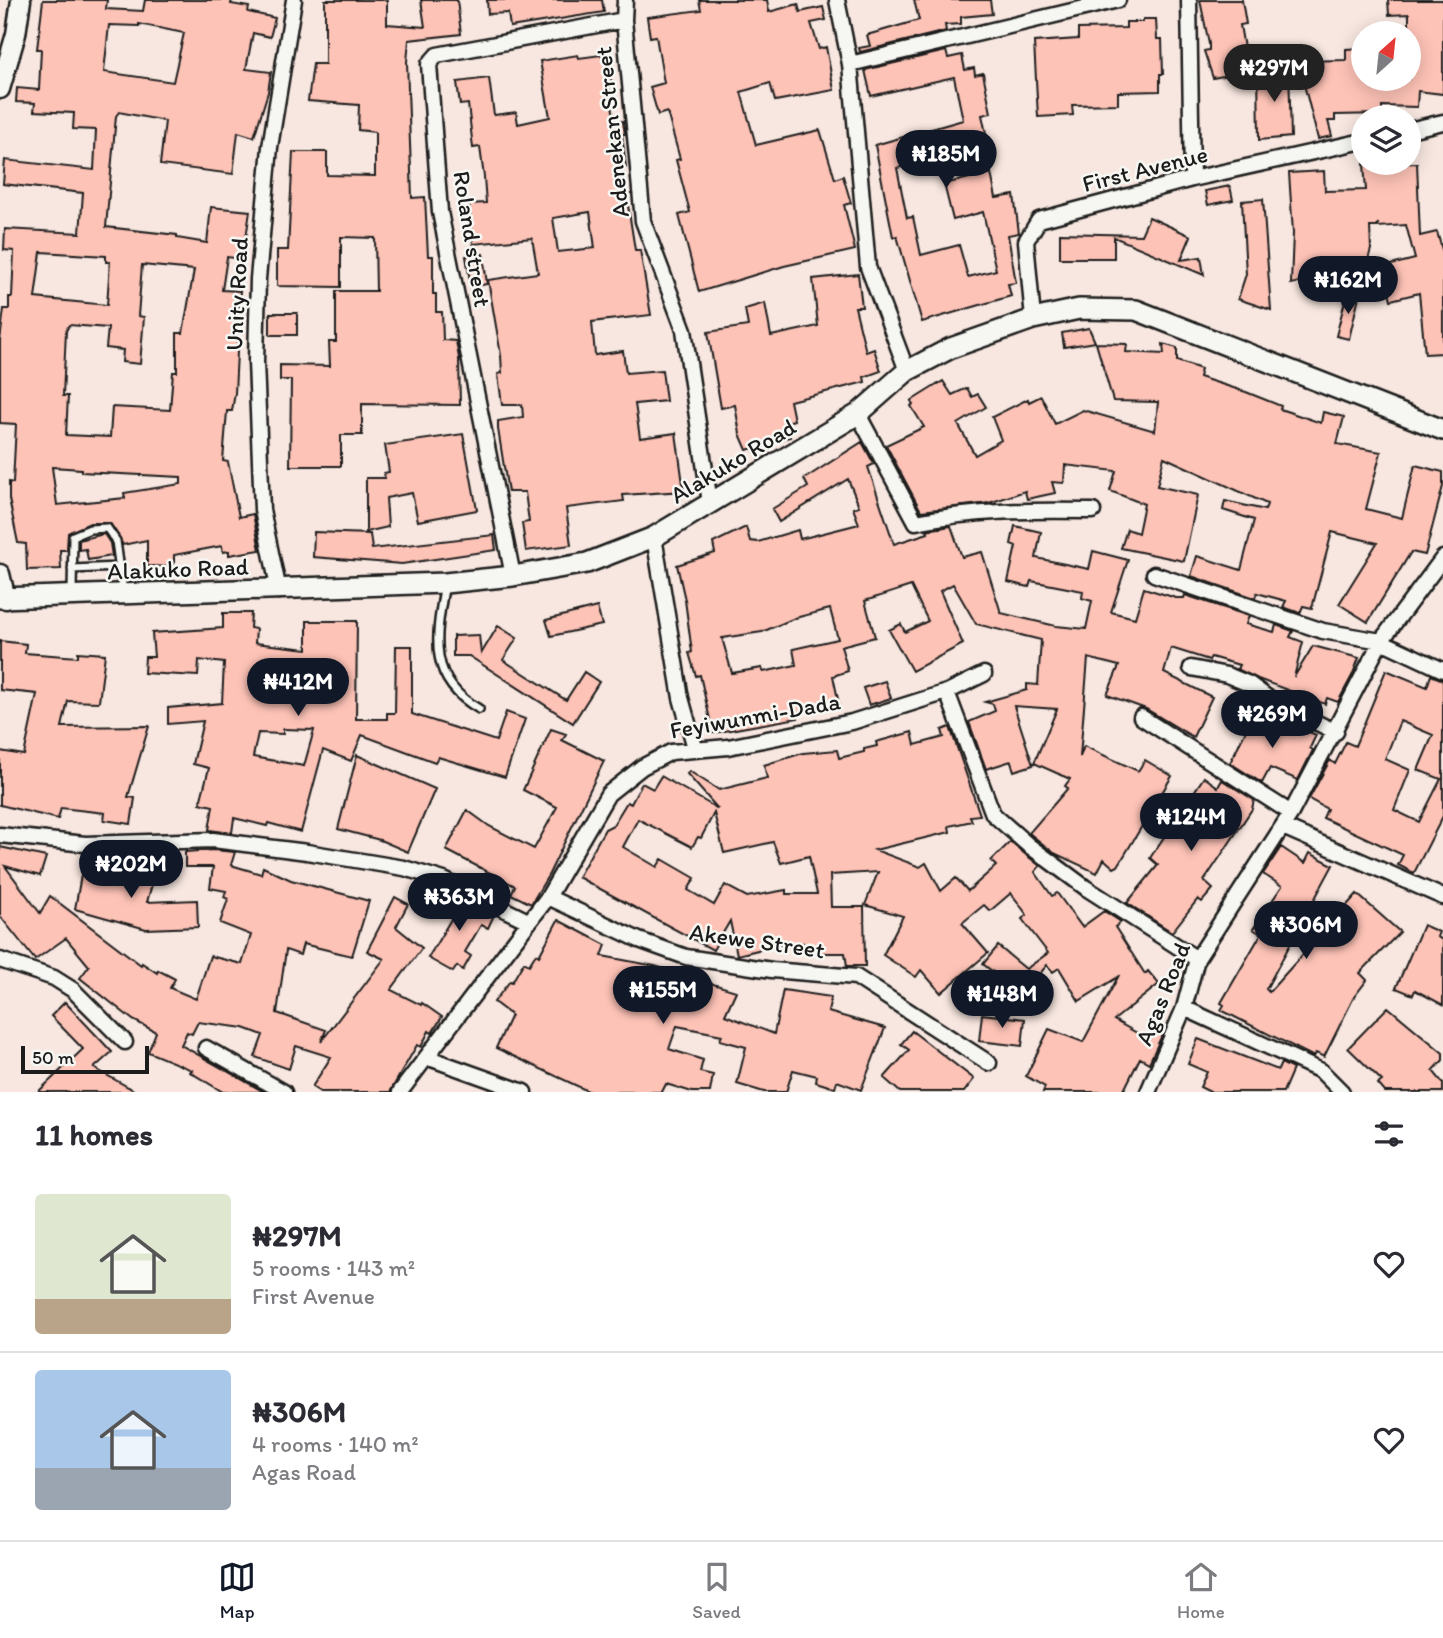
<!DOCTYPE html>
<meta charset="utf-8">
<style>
body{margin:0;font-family:Itim,sans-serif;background:#f2f2f3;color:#2b2b33;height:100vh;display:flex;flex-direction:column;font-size:26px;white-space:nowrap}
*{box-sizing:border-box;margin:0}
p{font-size:23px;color:#7c7c81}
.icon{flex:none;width:38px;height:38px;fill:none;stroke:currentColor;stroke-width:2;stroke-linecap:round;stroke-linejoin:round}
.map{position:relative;height:1092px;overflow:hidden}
.panel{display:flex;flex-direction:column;background:#fff;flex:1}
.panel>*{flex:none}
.needle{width:46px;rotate:27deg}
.controls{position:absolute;left:1351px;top:21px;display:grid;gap:14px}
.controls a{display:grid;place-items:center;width:70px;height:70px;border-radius:50%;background:#fff;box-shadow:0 4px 18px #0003;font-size:35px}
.scale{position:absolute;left:21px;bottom:18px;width:128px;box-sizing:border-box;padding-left:7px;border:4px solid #1c1c1c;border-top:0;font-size:19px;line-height:24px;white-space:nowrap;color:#1c1c1c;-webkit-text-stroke:5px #f6f6f2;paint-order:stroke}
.price{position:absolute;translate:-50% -60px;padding:0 16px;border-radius:24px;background:#111827;color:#fff;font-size:23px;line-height:46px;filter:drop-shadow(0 2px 4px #0008)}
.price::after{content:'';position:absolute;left:50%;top:42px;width:21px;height:16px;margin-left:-10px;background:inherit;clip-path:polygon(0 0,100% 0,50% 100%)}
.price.on{background:#222;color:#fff}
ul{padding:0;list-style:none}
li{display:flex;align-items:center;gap:21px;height:175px;padding:0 35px}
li+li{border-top:2px solid #e1e1e2}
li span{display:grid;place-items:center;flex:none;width:196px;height:140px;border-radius:7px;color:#555}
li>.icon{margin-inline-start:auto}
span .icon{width:84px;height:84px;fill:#fffc;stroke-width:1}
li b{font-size:30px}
h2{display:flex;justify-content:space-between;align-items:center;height:84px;padding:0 35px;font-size:30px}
.menu{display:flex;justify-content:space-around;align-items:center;height:98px;border-top:2px solid #e1e1e2;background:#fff;font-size:19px;color:#7c7c81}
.menu a{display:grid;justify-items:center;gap:4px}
.menu .on{color:#111827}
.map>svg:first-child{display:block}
.building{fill:#fec3b7;stroke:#1c1c1c;stroke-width:2;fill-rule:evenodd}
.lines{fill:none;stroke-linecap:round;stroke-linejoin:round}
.service-casing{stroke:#1c1c1c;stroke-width:12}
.minor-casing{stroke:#1c1c1c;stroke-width:19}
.tertiary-casing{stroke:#1c1c1c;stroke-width:23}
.secondary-casing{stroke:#1c1c1c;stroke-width:24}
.service{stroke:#f6f6f2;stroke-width:7}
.minor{stroke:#f6f6f2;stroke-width:14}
.tertiary{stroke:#f6f6f2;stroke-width:18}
.secondary{stroke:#f6f6f2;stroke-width:19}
.labels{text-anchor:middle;stroke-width:5;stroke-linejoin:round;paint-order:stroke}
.street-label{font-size:24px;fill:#1c1c1c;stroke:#f6f6f2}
</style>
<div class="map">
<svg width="1443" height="1092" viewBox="0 0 1443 1092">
<rect width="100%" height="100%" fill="#f8e7e0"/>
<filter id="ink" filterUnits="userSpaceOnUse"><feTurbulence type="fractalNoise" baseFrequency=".0143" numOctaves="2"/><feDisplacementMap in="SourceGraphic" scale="14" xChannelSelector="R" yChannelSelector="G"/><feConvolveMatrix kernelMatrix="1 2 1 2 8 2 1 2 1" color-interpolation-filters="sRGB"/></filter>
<g filter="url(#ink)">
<path class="building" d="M43,0H107L106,9L143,11L145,0H232L231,4L249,7L248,12L275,18L270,37L253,33L246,69L271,72L268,92L254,137L238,132L233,174L160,165L165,121L119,112L116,116L106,227L177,235V238L207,243L211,207L250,211L243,259L227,257L222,290L240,291L235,393L232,411H227L223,461L228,462L239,517L253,514L260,550L229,555V551L223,552L222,546L174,555V567L147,566V540L123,545L110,523H90L68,533L67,550H60L61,569L27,570L26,544L18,543L9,499V482L13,483L16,424L0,423V341L4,309H9V297H12L14,251L4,250L5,229L80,233L83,193L3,184L5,160L94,170L96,130L73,129L74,113L34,111L35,103L16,102L17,88L39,90L41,49H37ZM139,24L184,33L173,82L104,72L109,25L139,26ZM41,252L106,256V262H110L107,305L35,298ZM142,265L194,270L183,333H177V372H173L170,410L112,407L110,437L66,435L68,396H63L66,331L69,325L108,328L106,348L123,350L122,362L140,364L144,317L138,316ZM52,467L81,469V472L181,477V484L124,493L125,498L57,505Z
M325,0H387V24L425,27L421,0H457L461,34L409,40L407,62L412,198L425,197L428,256H433V294H436V312H442L443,340L456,341L459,358L460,405L362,404V435H341V466H290L291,380H280V365L330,366L329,342H336V291H376L375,238L341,237V287L277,286V250H288L293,152H327V175L375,176V132L358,130L359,105L308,101L313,64H325Z
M487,0H602L604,12L510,27L508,13L488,14Z
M699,0H767L769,12L798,4L800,12L823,7L826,20L811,23L819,49L826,47L834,90L775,101L770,83L741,92L756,145L820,130L835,179L843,176L851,203L844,205L855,250L784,266L699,292L679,215L690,212L676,160L680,159L667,112L658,115L650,87L664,83L656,36L650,37L647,17L701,10Z
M914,0H990L992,14L961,17V24L945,25L946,31L942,32L860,52L859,48L870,46L867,35L919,20Z
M1200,0H1242L1246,24L1240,25L1248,71L1213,78L1204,51L1209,50V44Z
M1388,0H1443V94L1418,91L1417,107L1382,106V114L1335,115V121H1328L1332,136L1318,139L1298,61L1346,60V49L1363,48V79H1409V14L1389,15Z
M1143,19H1156L1157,39H1162L1163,74H1160V91L1118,92V104L1072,105L1073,115L1038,117L1034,42L1078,39V29L1126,28V22H1143Z
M946,51L948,58L962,55L965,70L974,68L975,75L983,73L991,113L982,115L989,147L897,168L907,218L913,217L921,255L959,245L968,277L996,270L983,212L953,220L944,184L991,173L996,198L1014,195L1019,233L1008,235L1016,283L1008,284L1011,296L922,322L897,236L893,237L875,145L963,120L954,77L871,96L865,70Z
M578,55L579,58L601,55L612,83H608L615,122L623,121L625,134H622L626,167H622L635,250H640L651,315L592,322L595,355L623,351L626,373L662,370L666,401L635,404L640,438L676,433L684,491L623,495L624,501L566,508L571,545L526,551L522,523L529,522L525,492H508L498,429V421L523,417L522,405H502L498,374L502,373L501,355L488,280L538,273L532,238L473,244L469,204L486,203L484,177L480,147L473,148L468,104L460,105L457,82L489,78L494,115L516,112L518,124L550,117L540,61ZM590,212L595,248L558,252L553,218Z
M1258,69H1289L1291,137L1259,140Z
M1417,163L1420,236L1437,232L1443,253V353L1425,354L1419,293L1391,300L1383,267L1415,259L1406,225L1378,227V223L1377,227H1370L1371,249L1366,268L1291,284L1293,233L1289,173L1324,171L1325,191L1366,190L1364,164Z
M1230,186L1233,200L1208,205L1205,191Z
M1263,199L1271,310L1238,299L1246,274L1242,201Z
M1149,217L1191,236L1181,260L1201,257L1204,275L1114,237V258H1060V233L1141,235Z
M483,254L487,284L471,287L466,256Z
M858,274L862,307H855L866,352L874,349L881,371L864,377L865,382L790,401L794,420L787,422L790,437L766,442L768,448L755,452L753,448L747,450L740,434L735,405L721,408L708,332L748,326L745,309L765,303L771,336L818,326L813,279Z
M1347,293L1359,296L1349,339L1336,336Z
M270,313H297V335H270Z
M1089,328L1095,342L1064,347L1062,333Z
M1096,343L1127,344L1126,352L1164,354L1163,344L1177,348V361L1201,369L1199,377L1246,392L1281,406L1280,409L1321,423L1323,412L1344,417L1337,444L1381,452L1366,509L1402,518L1415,465L1443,472V486L1425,555L1411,552L1368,622L1339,604L1377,543L1332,532L1312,608L1303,606L1300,613L1283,607L1286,601L1257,593L1255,598L1191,576L1197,556L1241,570L1254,520L1223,510L1225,501L1265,510L1267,504L1164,457L1157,486L1198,495L1184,561L1121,548L1127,529L1138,533L1144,504L1110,491L1116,471L1065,465L1064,483L1052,482L1055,493L1027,499L1025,491L989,503L921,511L886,445L924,427L911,406L913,404L911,401L943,381L952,395L967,388L972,397L978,394L986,407L958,424L975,455L1001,440L992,417L1028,399L1029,402L1041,396L1055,424L1083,410L1155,431L1158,402L1113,401Z
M463,434L477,510L418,521L412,493L386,498L388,527L366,532V478H385L384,473L389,472L385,445Z
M862,442L874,464L868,467L894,544L928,533L927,530L951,526L962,557L982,552L1001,613L1056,626L1086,629L1092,601L1082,598L1083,591L1031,581L1029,587L1008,582L1016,546L1011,544L1015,526L1041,532L1036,558L1089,569L1093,551L1128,560L1111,612L1135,618L1144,588L1176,598H1184L1185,595L1249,616L1246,624L1274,632L1276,625L1293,631L1290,637L1303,642L1294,677L1313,646L1359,658L1352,676L1338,702L1327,698L1325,704L1258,679L1237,669L1239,665L1211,657L1209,660L1171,648L1164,673L1212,697L1193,737L1146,709L1107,695L1119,666L1088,658L1080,757L1084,746L1138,771L1145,760L1172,776L1118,866L1114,868L1104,859L1097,873L1054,853L1029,833L1068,788L1065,786L1070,779L1034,763L1057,709L1014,706L1033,765L1014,771L1011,761L986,769L969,722L995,711L993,704L985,702L1027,690V684L1038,685L1041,640L976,624L953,584L940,591L963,644L912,671L889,630L901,624L905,632L928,621L911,586L865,601L875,637L841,646L848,671L833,676L839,704L797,713L798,718L713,733L700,675L696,676L689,653L692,652L685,600L677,565L715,553L713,543L746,527L750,541L758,542L798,530L800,539L859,524L853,508L859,506L848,479L779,522L772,509L808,487L804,479ZM830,609L838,639L793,649L796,665L763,672L762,668L732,673L722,638L762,632L795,618Z
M314,532L370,534L372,549L494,535L496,550L402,564L313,557Z
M104,534L110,543L112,556L88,560L86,549L79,550V540Z
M597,607L602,625L551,636L546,620Z
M223,613H251L250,628L256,629L255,643L307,649V621H357L356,719H387V713H395L396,646H412V714L496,741L506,712L525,719L505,777L438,757L435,762L362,735L351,761L323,750L301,832L268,823L267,826L234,818L232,833L209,830L213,806L200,803L209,768L193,764L203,721L168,724V708L222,703L224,663L199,660L198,676L144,673L145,657H154L152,633L223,628ZM283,729L314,730L304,766L253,757L258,733L283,734Z
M498,626L517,638L503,660L566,700L584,672L599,682L573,723L469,656H453V636L479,635L481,654Z
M0,641L26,644L25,653L78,657V652L105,654L99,702L68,701L62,727L149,726L128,797L135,798L131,824L104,820L105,813L61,808L58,819L0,805V751L24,755L37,694L0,690Z
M1386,670L1427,687L1431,675L1443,680V816L1414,873L1398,865L1403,855L1323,818L1327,809L1309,799L1330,760L1335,764L1346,742L1355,746ZM1400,721L1433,735L1418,770L1441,779L1419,822L1394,810L1410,770L1385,759Z
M885,681L891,698L869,705L863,688Z
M1254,713L1300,734L1303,729L1316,735L1310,748L1313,750L1298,780L1270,768L1262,783L1230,763Z
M950,727L980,815L970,816L972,821L949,826L950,832L875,850L920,867L926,863L941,891L956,878L968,891L996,866L991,861L1010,842L1040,866L1035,872L1052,896L1057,893L1082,927L1104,911L1121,922L1115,927L1145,974L1148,971L1159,984L1114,1020L1146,1038L1153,1026L1164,1031L1149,1063L1140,1058L1123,1092H1043L1045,1087L1026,1076L1049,1029L1083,1042L1118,977L1079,1001L1059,968L1053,972L1047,965L1022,995L983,964L998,946L1026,969L1048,953L1022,919L1027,915L1011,893L990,911L984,905L962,923L988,953L941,993L921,970L916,977L883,955L903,916L865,905L878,872L830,875L831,907H864L865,966H847L845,953H803V943L787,946V943L737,955L730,921L713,950L578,877L605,829L613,825L627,802L631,804L642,783L653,789L661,776L718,809L687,774L689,771L719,790L767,778L764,765L803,753L837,750L839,758L864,752V749L877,746L876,742L912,732L915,745L944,737L942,730ZM714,813L724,853L773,842L781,863L809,856L817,894H786V890L747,897L725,885L714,905L688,890L695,878L662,859L657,867L623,847L638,819L692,847L698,837L701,838Z
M551,729L566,734L562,740L604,761L549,874L531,904L511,894L515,886L446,850L467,810L489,826L534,849L557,807L523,790Z
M357,755L435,789L408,852L380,840L338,829Z
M1204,777L1218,787L1222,780L1254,800L1252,809L1204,881L1213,889L1202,902L1198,899L1172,932L1127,903L1158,865L1150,858Z
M0,847L46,857L40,876L5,866L40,913L50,896L141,965L142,963L157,973L158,970L175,979L170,988L196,999L210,956L242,964L251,935L220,923L228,899L224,897L226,891L210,888L213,867H185V852L213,850L235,852L231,865L261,874L263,867L291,880L369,901L352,956L303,944L300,955L286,950L277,1013L326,1030L321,1042L384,959L367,951L395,897L408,904L396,927L422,948L391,990L421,1005L422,1003L442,1017L432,1033L429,1031L421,1047L417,1045L390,1092H320L312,1087L331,1057L296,1046L289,1069L255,1057L263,1035L244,1028L198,1022L192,1034L187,1032L181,1045L264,1092H223L190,1072L192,1070L148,1052L156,1032L133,1020L80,978L89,966L66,938L35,960L0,916Z
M1281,847L1305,863L1310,853L1333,865L1266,989L1269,992L1357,894L1400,932L1360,973L1367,980L1354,997L1324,1057L1316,1053L1314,1057L1221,1010L1224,1005L1221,1003L1261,934L1253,929L1282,886L1263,874Z
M83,864L123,871L124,866L139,873L155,874L147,902L197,900L198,927L146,929L75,909Z
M450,893L494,915L488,928L481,925L465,952L471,956L463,970L457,966L453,972L428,958L454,914L447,911L449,906L445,904Z
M558,920L606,945L602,956L655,966L736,991L725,1015L774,1034L783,990L831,997L828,1012L885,1028L861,1090L837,1081L835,1088L816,1082L817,1076L793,1070L786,1092H764L737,1084L746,1047L720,1040L722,1035L677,1026L669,1049L703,1060L700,1072L713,1075L710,1092H692L666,1084L662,1092H590L496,1048L511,1015L494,1002L510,981L512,982L524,962L529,965L536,954L539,956Z
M1423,925L1439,932L1437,937L1443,940V1005L1415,990L1413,995L1396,988Z
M65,1002L112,1052L94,1068L137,1092H38L83,1049L51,1016Z
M1388,1007L1443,1053V1060L1433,1071L1443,1083V1092H1385L1378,1084L1382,1081L1348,1048Z
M982,1014L1025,1019L1022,1046L979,1041Z
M912,1031L974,1079L964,1092H900L884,1078L909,1050L901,1044Z
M1198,1039L1278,1070L1281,1063L1293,1069L1283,1092H1210L1200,1087L1207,1072L1188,1064Z"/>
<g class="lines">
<defs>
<path id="service" d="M72,569L119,567
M445,583C436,635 426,679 479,709
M72,592L73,536L90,529L107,528L116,541L123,592"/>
<path id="minor" d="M625,0L624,20L643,221L684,330L710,503
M837,0L850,64L868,267L907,371
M1189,0L1192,179
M850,64L1118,0
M1409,130L1443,122
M1033,319L1026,241L1039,220L1192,179L1363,141
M858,414L916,522C976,510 1032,510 1093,511
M654,537L681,698L695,748
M1154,574L1323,631L1381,641L1443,670
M513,576L440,212L429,64L437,55L624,20
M279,591L262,510L256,362L258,279L270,147L294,0
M1191,668L1227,675L1249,684L1272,701L1336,732
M947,692L993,814L1028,845L1086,888L1197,959
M1141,717L1291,813
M1283,827L1443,897
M0,835L85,844L213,840L307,852L404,868L444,880L528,921
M548,897L639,940L686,957L772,970L856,977L989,1063
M0,960L54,978L73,990L125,1042
M1184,1008L1321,1071L1342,1092
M206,1048L284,1092
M429,1058L524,1092
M400,1092L548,897L608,794L642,767L671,752L728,747L852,722L947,692L984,674
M1148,1092L1184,1008L1197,959L1291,813L1381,641L1443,558"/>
<path id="tertiary" d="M0,89L16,34L21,0
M0,574L6,599"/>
<path id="secondary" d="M0,598L445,583L513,576L587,563L654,537L858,414L907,371L951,348L1033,319L1079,309L1136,310L1443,430"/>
</defs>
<use href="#service" class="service-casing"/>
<use href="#minor" class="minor-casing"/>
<use href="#tertiary" class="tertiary-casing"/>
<use href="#secondary" class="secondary-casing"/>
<use href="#service" class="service"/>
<use href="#minor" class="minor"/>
<use href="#tertiary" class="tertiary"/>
<use href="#secondary" class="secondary"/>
</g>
</g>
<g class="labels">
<g class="street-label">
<text transform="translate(612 132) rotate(-96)" y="8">Adenekan Street</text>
<text transform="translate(1145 169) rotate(-14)" y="8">First Avenue</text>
<text transform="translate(472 239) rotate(81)" y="8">Roland street</text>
<text transform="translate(237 294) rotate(-87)" y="8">Unity Road</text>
<text transform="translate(733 461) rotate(-31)" y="8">Alakuko Road</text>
<text transform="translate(178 569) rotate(-2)" y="8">Alakuko Road</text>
<text transform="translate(755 716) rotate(-10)" y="8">Feyiwunmi-Dada</text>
<text transform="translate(757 941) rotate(8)" y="8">Akewe Street</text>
<text transform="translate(1163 994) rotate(-68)" y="8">Agas Road</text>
</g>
</g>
</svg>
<div class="controls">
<a><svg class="needle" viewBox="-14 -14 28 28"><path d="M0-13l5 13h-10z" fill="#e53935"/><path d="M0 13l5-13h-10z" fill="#7c7c81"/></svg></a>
<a><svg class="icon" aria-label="layers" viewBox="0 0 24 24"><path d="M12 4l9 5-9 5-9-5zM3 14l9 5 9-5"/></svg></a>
</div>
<div class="scale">50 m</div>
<b class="price on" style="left:1274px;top:104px">₦297M</b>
<b class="price" style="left:946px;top:190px">₦185M</b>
<b class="price" style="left:1348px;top:316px">₦162M</b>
<b class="price" style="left:298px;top:718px">₦412M</b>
<b class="price" style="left:1272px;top:750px">₦269M</b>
<b class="price" style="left:1191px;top:853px">₦124M</b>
<b class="price" style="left:131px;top:900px">₦202M</b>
<b class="price" style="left:459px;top:933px">₦363M</b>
<b class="price" style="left:1306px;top:961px">₦306M</b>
<b class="price" style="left:663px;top:1026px">₦155M</b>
<b class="price" style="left:1002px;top:1030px">₦148M</b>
</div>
<section class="panel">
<h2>11 homes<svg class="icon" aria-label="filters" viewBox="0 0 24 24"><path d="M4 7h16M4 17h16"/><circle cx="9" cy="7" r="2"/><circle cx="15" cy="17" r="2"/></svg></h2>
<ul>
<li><span style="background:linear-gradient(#dfe7d0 75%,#b9a48a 0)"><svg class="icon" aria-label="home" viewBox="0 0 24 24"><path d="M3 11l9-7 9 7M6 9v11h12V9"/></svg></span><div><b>₦297M</b><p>5 rooms · 143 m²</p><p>First Avenue</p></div><svg class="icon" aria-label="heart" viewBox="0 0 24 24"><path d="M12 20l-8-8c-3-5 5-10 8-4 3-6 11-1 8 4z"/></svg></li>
<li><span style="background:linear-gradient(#a9c7e8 70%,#9aa5b1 0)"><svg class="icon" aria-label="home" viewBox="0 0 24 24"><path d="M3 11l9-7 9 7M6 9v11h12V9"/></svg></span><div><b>₦306M</b><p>4 rooms · 140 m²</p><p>Agas Road</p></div><svg class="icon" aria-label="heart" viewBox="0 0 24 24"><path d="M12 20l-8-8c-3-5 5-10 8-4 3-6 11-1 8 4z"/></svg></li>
</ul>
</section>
<nav class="menu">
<a class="on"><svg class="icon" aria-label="map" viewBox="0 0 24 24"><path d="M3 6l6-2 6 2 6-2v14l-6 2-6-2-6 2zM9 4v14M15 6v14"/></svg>Map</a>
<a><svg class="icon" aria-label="saved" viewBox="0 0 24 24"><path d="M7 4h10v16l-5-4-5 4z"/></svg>Saved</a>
<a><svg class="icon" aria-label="home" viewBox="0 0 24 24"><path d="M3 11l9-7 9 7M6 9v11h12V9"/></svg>Home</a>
</nav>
